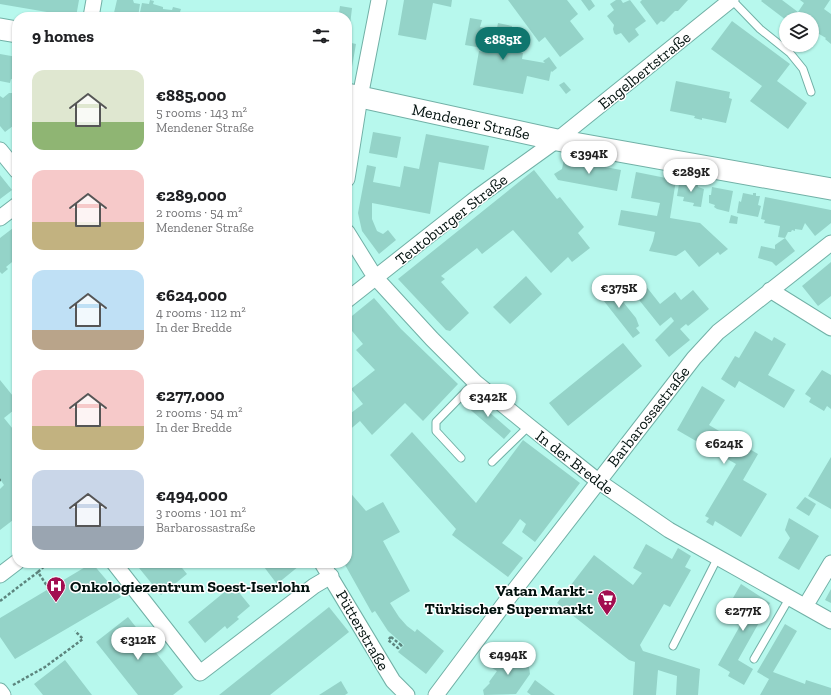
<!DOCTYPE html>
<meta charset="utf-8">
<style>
body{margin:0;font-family:"Zilla Slab",serif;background:#f2f2f2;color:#202124;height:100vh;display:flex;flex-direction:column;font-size:15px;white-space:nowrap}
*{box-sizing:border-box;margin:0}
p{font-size:13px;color:#757577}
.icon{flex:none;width:22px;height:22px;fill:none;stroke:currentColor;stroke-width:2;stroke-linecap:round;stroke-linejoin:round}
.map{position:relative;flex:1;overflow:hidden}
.side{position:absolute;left:12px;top:12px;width:340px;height:556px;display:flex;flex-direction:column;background:#fff;border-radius:16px;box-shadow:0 1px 3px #0004}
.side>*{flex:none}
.buttons{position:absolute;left:779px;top:12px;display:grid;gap:8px}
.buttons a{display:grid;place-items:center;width:40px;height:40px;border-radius:50%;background:#fff;box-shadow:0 1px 3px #0004;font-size:20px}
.price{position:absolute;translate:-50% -34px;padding:0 9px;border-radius:14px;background:#fff;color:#222;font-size:13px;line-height:26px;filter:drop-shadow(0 1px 2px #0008)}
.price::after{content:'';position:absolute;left:50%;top:24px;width:12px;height:9px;margin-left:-6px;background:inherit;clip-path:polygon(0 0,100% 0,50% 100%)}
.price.current{background:#0f766e;color:#fff}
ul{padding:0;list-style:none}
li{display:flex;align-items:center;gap:12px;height:100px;padding:0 20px}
li span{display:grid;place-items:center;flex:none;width:112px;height:80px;border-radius:12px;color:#555}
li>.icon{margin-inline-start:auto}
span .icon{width:48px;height:48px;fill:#fffc;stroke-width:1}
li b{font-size:17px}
h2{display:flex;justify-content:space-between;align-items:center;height:48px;padding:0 20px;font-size:17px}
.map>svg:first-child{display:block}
.building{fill:#94d3c8}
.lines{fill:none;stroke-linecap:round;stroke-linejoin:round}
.service-casing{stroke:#71b0a6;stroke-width:9}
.minor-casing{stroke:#71b0a6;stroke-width:17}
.secondary-casing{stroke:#71b0a6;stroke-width:23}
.path{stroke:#5c847d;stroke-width:2.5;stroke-dasharray:3 2;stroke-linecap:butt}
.service{stroke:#fff;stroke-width:7}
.minor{stroke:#fff;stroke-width:15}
.secondary{stroke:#fff;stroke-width:21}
.labels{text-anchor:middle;stroke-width:3;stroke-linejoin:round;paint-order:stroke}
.street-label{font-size:16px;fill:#00100d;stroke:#fff}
.poi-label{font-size:16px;font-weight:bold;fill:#00100d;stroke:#fff;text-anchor:start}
</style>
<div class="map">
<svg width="831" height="695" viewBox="0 0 831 695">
<rect width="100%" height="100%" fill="#b7f8ed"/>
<path class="building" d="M0,0H79L76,17L0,4Z
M117,0H133L134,3L140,4L138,17H113Z
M150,0L154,1L153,4L163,7V9L172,10L173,7L181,9L180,12L189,14L188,17H139L142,3L149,4Z
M404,0H452L451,7L433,3L426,40L398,35Z
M508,0H567L578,14L570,21L584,39L560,57L545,37L539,42Z
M581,0H591L595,6L589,11Z
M616,0H621L623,3L630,0L646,21L635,29L639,35L629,43L621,33L616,35L614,33L613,29L614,25L607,16L614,10L610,4Z
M642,0H688L678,11H675L664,22L661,21L657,25L640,2Z
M762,0H782L798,12L804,3L800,0H830L824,9L831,14V44L825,39L826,38L812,30V19H800L796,16L792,19L786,20L761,1Z
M340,6L352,8L350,25H347V17H334L335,12L339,13Z
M196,13L212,16V17H195Z
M470,18L482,20L480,27L513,33L511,50L523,53L522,59L545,63L543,61L549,57L557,68L552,72L551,71L549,81L527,76L523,94L473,85L479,51L488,53V49L465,45Z
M732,21L790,64L777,81L807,103L788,129L750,101L762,86L711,49Z
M498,23L512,26L511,31L497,28Z
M347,42L356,44L352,67L347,66Z
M0,54L17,57V88L15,87L16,80L11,79L10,83L0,81Z
M676,81L730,92L729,98L732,99L726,123L702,118V120L694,118L695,116L670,111Z
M564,82L571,90L566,94L559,85Z
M9,93H17V116L15,118L17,123L5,132L0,126V96L3,98Z
M373,132L401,137L397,158L369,153Z
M426,134L489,146L484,170L439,162L430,214L372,203V219L377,231L383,234L388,230L396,240L379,254L362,231L358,213L367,165L376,167L373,182L400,187L404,166L419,169Z
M564,159L621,170L617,191L558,180L554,174L562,169Z
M534,170L557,199L560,197L584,227L578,233L590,248L572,262L568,257L551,273L513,230L482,254L477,248L441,276L445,279L441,282L469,313L450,331L446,330L398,279Z
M636,172L676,180L670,218L700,223L728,249L720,255L718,252L699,267L685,250L676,256L649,251L653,241L655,232L618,225L621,210L657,216L660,203L631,198Z
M0,175L12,190L0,199Z
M682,181L685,182V185L687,182L698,184V187L704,189L701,207L693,206L694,203L683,201L684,197L677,196L679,184H682Z
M712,187L733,191L729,212L717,209L714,207L715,205L709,203V195H711Z
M743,193L753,195V193H756V196H760L758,205L761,206L758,217L737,213L739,201L741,202Z
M765,197L831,210V223L815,236L805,223L802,230L795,229V231L792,230L791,232H788L785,238L778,237L780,226L764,223L765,220L761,219Z
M731,215L738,217L737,224L729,223Z
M17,225V258L6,267L8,269L2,274L0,272V238Z
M785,238L795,251L776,266L772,262L758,258L761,246L775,249V245Z
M831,262V296L818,306L802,286Z
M526,276L542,294L510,324L493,307Z
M638,276L660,304L675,292L681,300L693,290L709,309L688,326L686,324L680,329L690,340L669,357L655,340L674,321L671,317L660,326L627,285Z
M607,282L636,318L639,326L636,328L640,333L633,338L596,291Z
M374,298L401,329L458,384L423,421L405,403L372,435L360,421L347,432V416L363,404L351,389L375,370L356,350L363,344L347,325V320Z
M755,331L772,341L774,337L786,344L768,375L795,390L784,408L739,381L735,388L721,379L735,356L739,358Z
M623,343L642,366L568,426L549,403Z
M822,370L831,375V409L827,406L824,411L809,402L811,398L805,394Z
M0,380L17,401V414L14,410L4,418L17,434V517L0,530V489L4,485L0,479Z
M702,386L725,400L709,425L758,454L743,480L767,494L741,537L715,521L713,526L706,522L709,518L705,516L736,464L677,430Z
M472,397L511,431L504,439L465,405Z
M412,432L476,503L523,440L580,483L535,542L522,532L526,524L520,519L510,533L502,543L523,558L508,577L452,535L456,529L390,455Z
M831,457V509L808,496Z
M347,489L366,511L383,502L400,532L383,541L410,591L390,603L399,617L407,626L415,632L417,629L444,651L426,674L398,652L404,645L388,631L375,611L372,613L344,563H347Z
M805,497L816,504L809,516L796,508Z
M789,518L819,536L799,570L778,558L790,538L785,530Z
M646,544L672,559L678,548L691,556L685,567L691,570L670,607L664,604L640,645L643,651L700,669L698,695H676L677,676L658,670L656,695H633L635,662L629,660L557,603L594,555L633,585L642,573L633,568Z
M92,563L121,597L15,659L0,637V618Z
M135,563H178L187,574L161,595Z
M261,563H297L299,566L277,584Z
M741,584L770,603L738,660L753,669L744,685L728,676L730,672L718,665L746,615L729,605Z
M233,585L250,606L237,617L239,619L227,629L225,626L205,643L188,622Z
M831,589V603L825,600Z
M329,607L349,632L270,695H219Z
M128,617L183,687L173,695H138L96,642Z
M785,624L797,631L773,672L805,684L806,680L831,688V695H760L769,679L757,672Z
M503,653H510L529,667L530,674L516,694L484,695L483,690L490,683L489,682L497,671L492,668Z
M65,660L92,695H43L34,684Z
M535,680L555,695H531L527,692Z
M341,681L348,693L345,695H319Z"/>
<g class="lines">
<defs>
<path id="service" d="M732,0L760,29L790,53L803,69L811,92
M461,458L436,431V422L475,382
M492,462L529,426
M673,646L718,557
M754,659L790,597"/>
<path id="minor" d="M91,17L94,0
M0,150L17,171
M347,179L360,97L379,0
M0,218L17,205
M347,232L375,277L432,339L475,382L529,426L598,481L669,530L831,621
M770,290L831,328
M347,300L479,196L557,140L731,0
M114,563L200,673L314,586L331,576
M322,563L393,681L407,695
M0,575L17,562
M806,605L831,563
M0,691L3,695
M436,695L510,596L694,358L718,332L831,243"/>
<g id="secondary">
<path d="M0,29L17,32"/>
<path id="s1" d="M347,94L557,140L831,189"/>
</g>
</defs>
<use href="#service" class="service-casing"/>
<use href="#minor" class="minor-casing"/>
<use href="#secondary" class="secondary-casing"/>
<path class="path" d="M0,480H1
M38,572L48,563
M0,601L38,572L49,589
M391,637L388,640L398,648L401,645L402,647
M391,637L401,645
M13,685L45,667L83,639L75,631"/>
<use href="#service" class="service"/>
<use href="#minor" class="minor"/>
<use href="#secondary" class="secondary"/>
</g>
<defs>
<symbol id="hospital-pin" viewBox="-11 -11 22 30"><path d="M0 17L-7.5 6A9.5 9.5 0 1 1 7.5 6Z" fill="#a20e50" stroke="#fff"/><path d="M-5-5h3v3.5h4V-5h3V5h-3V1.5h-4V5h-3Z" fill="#fff"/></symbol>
<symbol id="supermarket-pin" viewBox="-11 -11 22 30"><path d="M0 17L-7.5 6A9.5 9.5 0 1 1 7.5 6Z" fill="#a20e50" stroke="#fff"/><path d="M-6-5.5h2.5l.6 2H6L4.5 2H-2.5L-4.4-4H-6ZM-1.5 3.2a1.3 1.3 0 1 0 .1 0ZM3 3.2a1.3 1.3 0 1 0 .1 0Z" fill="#fff"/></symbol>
</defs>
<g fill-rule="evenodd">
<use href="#hospital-pin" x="45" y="575" width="22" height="30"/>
<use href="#supermarket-pin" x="596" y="588" width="22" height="30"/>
</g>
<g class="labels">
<g class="street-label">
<text transform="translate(644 70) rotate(-39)" y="6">Engelbertstraße</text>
<text dy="6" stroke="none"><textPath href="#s1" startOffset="127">Mendener Straße</textPath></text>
<text transform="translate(451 219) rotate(-38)" y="6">Teutoburger Straße</text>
<text transform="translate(648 416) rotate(-52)" y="6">Barbarossastraße</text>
<text transform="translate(575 462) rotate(38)" y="6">In der Bredde</text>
<text transform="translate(363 630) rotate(60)" y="6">Pütterstraße</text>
</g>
<g class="poi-label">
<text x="70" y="592">Onkologiezentrum Soest-Iserlohn</text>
<text x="593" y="596" text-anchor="end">Vatan Markt -<tspan x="593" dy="18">Türkischer Supermarkt</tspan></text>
</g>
</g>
</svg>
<div class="buttons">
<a><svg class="icon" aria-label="layers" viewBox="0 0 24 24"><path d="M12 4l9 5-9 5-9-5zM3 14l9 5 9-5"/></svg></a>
</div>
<b class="price current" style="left:503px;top:61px">€885K</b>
<b class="price" style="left:589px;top:175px">€394K</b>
<b class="price" style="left:691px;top:193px">€289K</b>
<b class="price" style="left:619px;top:309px">€375K</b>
<b class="price" style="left:488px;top:418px">€342K</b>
<b class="price" style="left:724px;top:465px">€624K</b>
<b class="price" style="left:743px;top:632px">€277K</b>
<b class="price" style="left:138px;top:661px">€312K</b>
<b class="price" style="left:508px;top:676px">€494K</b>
<section class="side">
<h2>9 homes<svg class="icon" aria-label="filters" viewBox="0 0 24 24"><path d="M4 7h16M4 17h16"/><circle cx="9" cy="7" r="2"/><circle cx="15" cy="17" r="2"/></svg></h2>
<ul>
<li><span style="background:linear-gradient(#dfe7d0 65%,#8fb573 0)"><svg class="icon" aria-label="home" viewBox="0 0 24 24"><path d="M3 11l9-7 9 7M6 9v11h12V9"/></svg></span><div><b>€885,000</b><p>5 rooms · 143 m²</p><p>Mendener Straße</p></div></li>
<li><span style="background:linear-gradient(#f6c9c9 65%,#c2b280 0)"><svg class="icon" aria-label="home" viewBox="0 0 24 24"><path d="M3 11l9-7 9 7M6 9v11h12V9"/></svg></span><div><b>€289,000</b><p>2 rooms · 54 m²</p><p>Mendener Straße</p></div></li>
<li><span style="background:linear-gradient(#bfe0f5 75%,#b9a48a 0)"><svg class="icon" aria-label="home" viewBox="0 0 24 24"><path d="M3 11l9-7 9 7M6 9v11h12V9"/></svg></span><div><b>€624,000</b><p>4 rooms · 112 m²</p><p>In der Bredde</p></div></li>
<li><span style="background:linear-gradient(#f6c9c9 70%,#c2b280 0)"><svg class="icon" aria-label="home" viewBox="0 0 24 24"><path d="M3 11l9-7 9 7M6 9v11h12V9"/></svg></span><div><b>€277,000</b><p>2 rooms · 54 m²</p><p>In der Bredde</p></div></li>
<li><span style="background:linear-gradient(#c9d6e8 70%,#9aa5b1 0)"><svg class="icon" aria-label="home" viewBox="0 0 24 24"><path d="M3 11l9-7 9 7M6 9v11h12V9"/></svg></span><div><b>€494,000</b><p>3 rooms · 101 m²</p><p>Barbarossastraße</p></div></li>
</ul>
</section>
</div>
